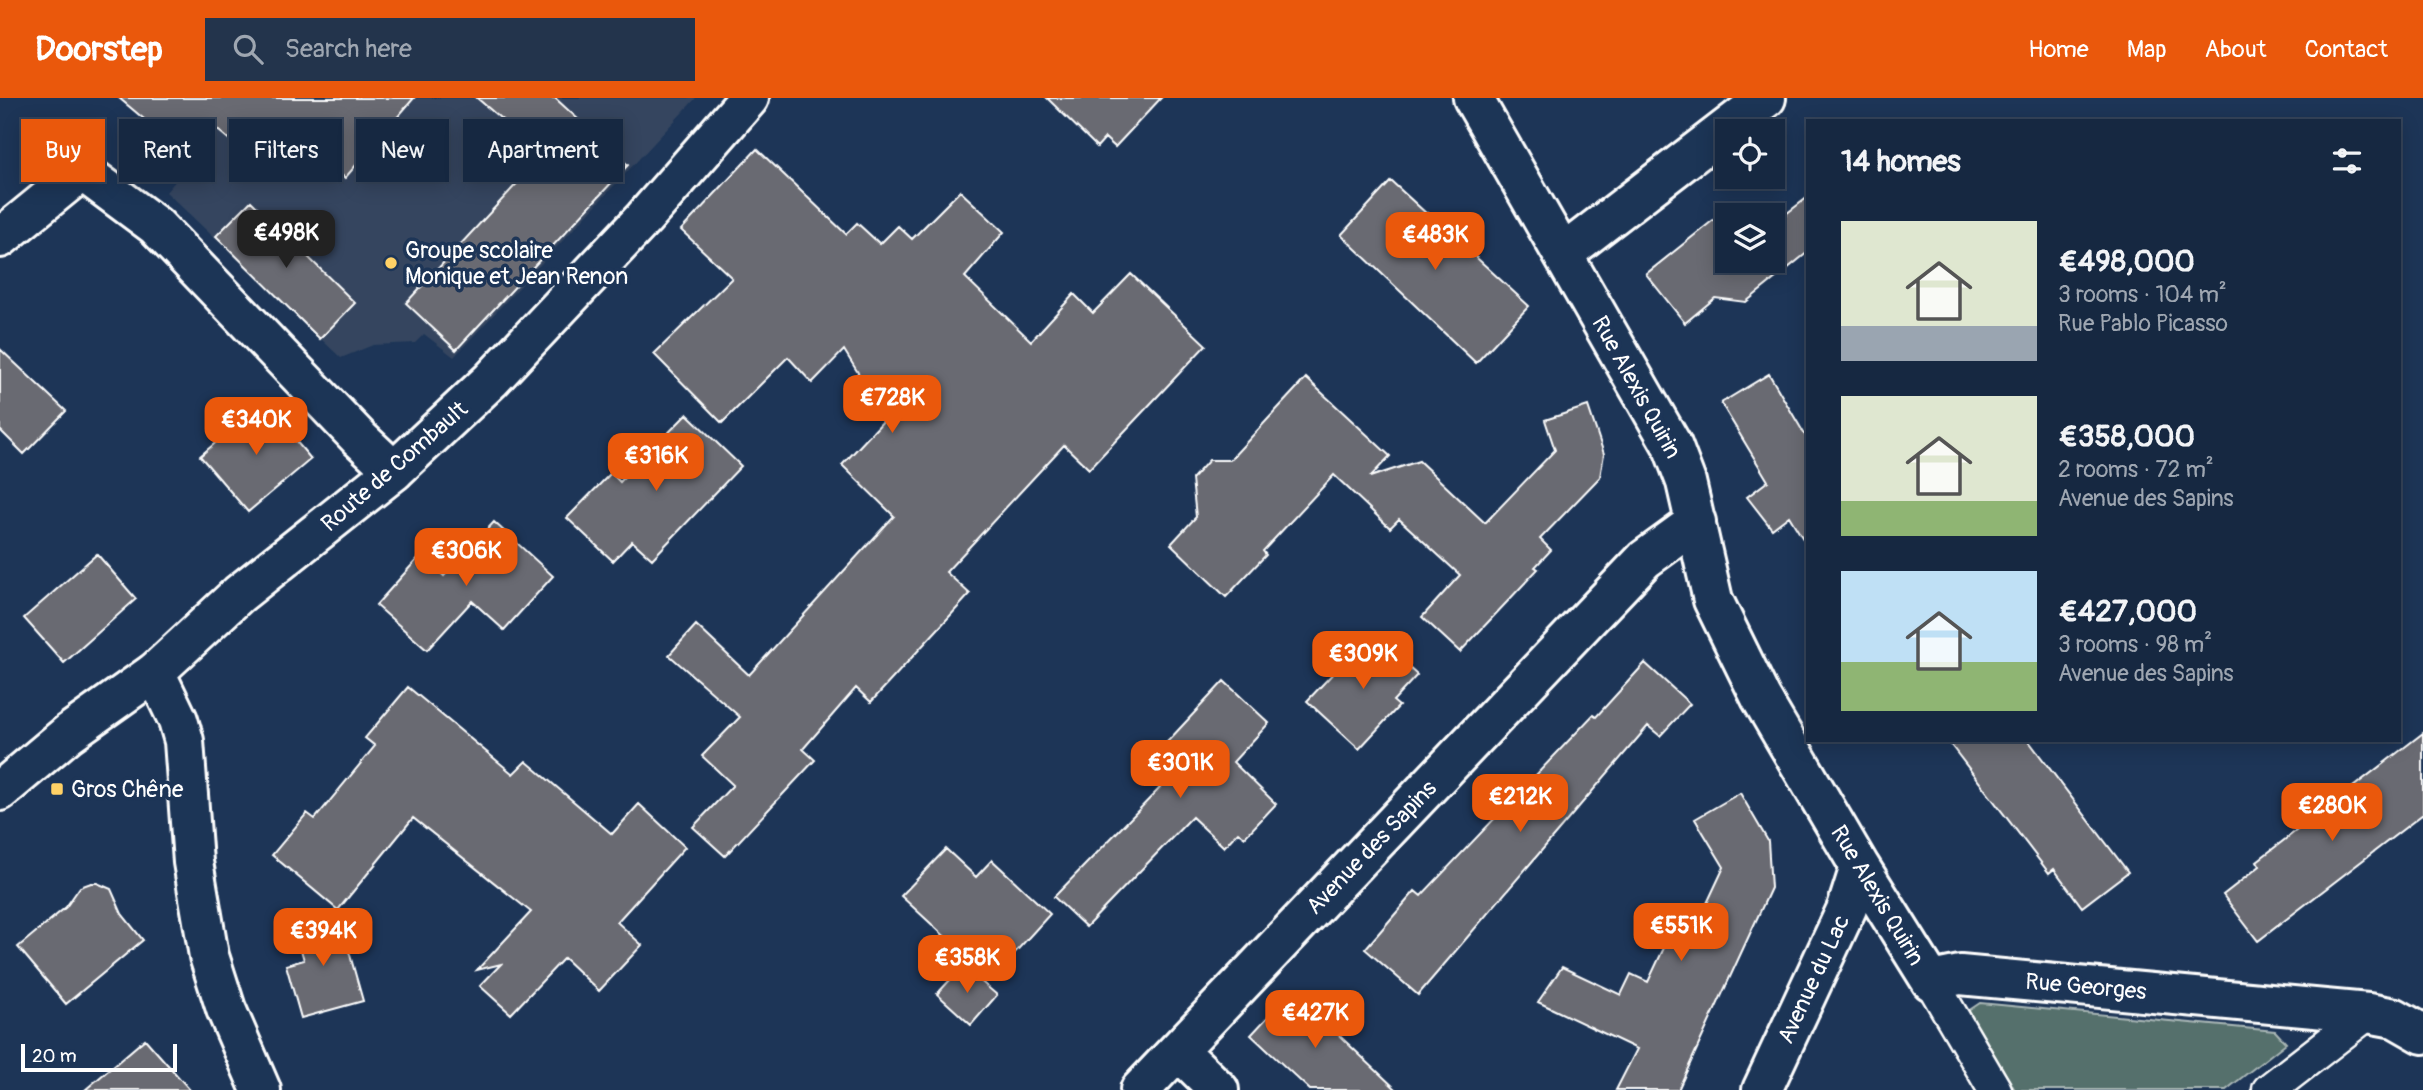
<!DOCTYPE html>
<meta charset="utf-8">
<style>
body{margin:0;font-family:Pangolin,sans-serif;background:#23344c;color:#f1f3f6;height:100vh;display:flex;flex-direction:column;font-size:26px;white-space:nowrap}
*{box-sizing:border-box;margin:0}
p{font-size:23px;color:#9ea6b1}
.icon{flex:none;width:38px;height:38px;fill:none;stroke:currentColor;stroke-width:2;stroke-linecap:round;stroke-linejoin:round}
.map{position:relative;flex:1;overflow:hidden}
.details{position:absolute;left:1806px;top:21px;width:595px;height:623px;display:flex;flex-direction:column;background:#162841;border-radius:0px;box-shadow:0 4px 18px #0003,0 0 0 2px #35445a}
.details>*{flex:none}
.guide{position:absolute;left:21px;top:21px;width:665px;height:63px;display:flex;gap:14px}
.tools{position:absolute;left:1715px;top:21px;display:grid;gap:14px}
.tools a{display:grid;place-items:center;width:70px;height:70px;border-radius:0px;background:#162841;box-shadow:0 4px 18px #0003,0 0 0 2px #35445a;font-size:35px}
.scale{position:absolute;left:21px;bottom:18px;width:156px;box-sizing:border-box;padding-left:7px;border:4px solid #fff;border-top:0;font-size:19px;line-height:24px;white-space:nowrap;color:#fff;-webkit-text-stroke:5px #1d3557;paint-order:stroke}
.price{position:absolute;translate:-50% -60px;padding:0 16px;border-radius:14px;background:#ea580c;color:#fff;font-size:23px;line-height:46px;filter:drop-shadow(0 2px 4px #0008)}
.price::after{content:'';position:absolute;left:50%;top:42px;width:21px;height:16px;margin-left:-10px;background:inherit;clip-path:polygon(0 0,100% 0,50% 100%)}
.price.active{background:#222;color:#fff}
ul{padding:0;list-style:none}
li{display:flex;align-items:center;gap:21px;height:175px;padding:0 35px}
li span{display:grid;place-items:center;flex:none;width:196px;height:140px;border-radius:0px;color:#555}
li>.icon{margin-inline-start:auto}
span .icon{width:84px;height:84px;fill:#fffc;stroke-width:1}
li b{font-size:30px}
h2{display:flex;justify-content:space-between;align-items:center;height:84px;padding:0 35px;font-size:30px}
.chip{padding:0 24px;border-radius:0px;background:#162841;box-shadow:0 4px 18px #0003,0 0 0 2px #35445a;font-size:24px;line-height:63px}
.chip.active{background:#ea580c;color:#fff}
header{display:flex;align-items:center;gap:42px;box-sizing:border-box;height:98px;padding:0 35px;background:#ea580c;color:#fff}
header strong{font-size:33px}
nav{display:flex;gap:38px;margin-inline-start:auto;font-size:24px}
.search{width:490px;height:63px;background:#23344c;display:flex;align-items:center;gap:18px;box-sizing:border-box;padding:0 24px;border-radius:0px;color:#9ea6b1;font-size:26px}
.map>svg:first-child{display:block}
.built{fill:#34455f}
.green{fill:#546f6c;stroke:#aab7b6;stroke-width:2}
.building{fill:#696a72;stroke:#fff;stroke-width:2}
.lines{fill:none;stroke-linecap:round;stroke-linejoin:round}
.service-casing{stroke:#fff;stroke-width:37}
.minor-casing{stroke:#fff;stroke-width:44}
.tertiary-casing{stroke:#fff;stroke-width:44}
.service{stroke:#1d3557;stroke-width:32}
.minor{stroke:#1d3557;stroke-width:38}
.tertiary{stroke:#1d3557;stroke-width:38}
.poi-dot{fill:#ffd166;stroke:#1d3557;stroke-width:2.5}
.labels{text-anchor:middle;stroke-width:7;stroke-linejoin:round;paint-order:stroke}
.poi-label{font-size:23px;fill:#fff;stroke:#1d3557;text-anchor:start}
.street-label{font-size:23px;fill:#fff;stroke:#1d3557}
</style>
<header>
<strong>Doorstep</strong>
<div class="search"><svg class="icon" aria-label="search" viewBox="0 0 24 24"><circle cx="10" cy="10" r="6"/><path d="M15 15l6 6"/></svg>Search here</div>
<nav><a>Home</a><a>Map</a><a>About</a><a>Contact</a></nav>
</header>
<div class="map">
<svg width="2423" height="992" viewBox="0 0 2423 992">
<rect width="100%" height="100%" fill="#1d3557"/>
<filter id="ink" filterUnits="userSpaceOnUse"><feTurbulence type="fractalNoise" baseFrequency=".0143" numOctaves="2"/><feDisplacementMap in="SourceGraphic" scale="14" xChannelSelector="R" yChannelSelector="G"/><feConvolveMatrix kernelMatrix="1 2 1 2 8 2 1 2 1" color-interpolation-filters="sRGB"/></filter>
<g filter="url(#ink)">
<path class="built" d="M247,0H696L454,259L424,236L415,245L373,247L341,260L166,94Z"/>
<path class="green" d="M1980,905L2275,933L2286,945L2226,992H2015L1968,913Z"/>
<path class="building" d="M119,0H414L345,80L300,41L270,76L213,28L187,57Z
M477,0H555L628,67L456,252L406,205L524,78L520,74L538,53Z
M1047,0H1161L1115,49L1105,40L1097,49Z
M757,51L846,136L857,125L880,146L898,128L912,141L960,93L1004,134L965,179L1031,243L1074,196L1093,215L1131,176L1206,247L1089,371L1064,347L946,474L970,496L871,604L856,590L803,651L815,662L725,758L693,729L733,687L702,658L740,619L669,557L696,527L749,577L894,418L842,367L886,320L844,252L812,285L788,259L722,325L654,256L732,180L681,132Z
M1391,83L1427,116L1428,115L1529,208L1476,265L1341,137Z
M1808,99V154L1746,204L1715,200L1685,225L1646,176L1727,111V163H1773V126Z
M251,103L355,205L320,241L216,138Z
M0,251L66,313L24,356L0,332Z
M1769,276L1808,342V449L1789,418L1772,431L1747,399L1768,383L1721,305Z
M1306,280L1390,358L1370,379L1419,363L1485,425L1555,352L1545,322L1588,308L1604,356L1600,379L1540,441L1551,452L1535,469L1538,471L1460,554L1422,519L1460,477L1399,421L1390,430L1334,377L1263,453L1266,457L1226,499L1171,446L1196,419L1192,381L1209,362H1230Z
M263,304L311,361L248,414L200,358Z
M687,316L741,368L652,461L632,443L613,463L567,420L611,375L620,384Z
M494,424L553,478L504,532L472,503L427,552L376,507L421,457L444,478Z
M97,456L136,501L64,565L24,520Z
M1371,535L1417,577L1393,603L1399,608L1359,651L1307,603Z
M1645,565L1690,606L1660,638L1648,628L1418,897L1365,851L1415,793L1421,798L1593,617L1596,619Z
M1224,583L1269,625L1233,664L1276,706L1245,739L1238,734L1224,749L1192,719L1086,829L1054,799L1160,690L1141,672Z
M408,589L513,676L526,663L612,736L639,706L685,749L617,824L642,847L599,893L564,860L511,916L480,888L501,866L477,872L531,814L413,720L338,812L272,757L307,715L315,721L375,648L365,640Z
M2423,635V716L2258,843L2223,797L2260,768L2257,763Z
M1947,642H2028L2128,774L2082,809L2054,771L2049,775Z
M1740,695L1768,743L1771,790L1678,992H1616L1637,951L1538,904L1562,869L1621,897L1631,876L1648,884L1677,822L1695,831L1724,769L1695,721Z
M946,751L976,779L992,762L1050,816L991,881L901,798Z
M91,785H97L111,791L122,816L143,842L66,906L18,849L66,809L80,789Z
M339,818L363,903L301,920L286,867L304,862L293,825Z
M963,868L997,897L971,927L937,896Z
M1292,893L1397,992H1310L1251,937Z
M145,941L190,992H85Z"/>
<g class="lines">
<defs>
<path id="service" d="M1931,883L1995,992
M2269,992L2368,915"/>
<path id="minor" d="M1473,0L1672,347L1686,384L1713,502L1761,600L1860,769L1931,883L1960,877L2368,915L2395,920L2423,936
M0,140L82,73L156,128L360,341L394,373
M1563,156L1766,0
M155,574L178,622L184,643L193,764L209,858L226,911L261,992
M1178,952L1219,992
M1140,992L1645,461L1696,424
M1762,992L1847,810L1860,769"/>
<path id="tertiary" d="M0,693L69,635L155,574L239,496L394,373L491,282L644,120L749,0"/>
</defs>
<use href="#service" class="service-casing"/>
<use href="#minor" class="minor-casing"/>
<use href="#tertiary" class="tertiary-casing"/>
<use href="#service" class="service"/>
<use href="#minor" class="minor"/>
<use href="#tertiary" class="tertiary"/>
</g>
</g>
<g class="poi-dot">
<circle cx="391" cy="165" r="7"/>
<rect x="50" y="684" width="14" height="14" rx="3.5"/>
</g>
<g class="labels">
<g class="poi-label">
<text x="405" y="160">Groupe scolaire<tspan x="405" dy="26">Monique et Jean Renon</tspan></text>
<text x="71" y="699">Gros Chêne</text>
</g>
<g class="street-label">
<text transform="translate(1637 289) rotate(61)" y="8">Rue Alexis Quirin</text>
<text transform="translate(394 368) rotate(-41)" y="8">Route de Combault</text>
<text transform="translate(1371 749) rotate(-46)" y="8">Avenue des Sapins</text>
<text transform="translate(1878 797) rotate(59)" y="8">Rue Alexis Quirin</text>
<text transform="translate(1813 881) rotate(-65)" y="8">Avenue du Lac</text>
<text transform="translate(2086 888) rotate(5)" y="8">Rue Georges</text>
</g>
</g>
</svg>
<div class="tools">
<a><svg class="icon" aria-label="locate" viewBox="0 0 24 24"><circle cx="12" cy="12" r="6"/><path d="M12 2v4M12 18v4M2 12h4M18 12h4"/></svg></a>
<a><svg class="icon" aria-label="layers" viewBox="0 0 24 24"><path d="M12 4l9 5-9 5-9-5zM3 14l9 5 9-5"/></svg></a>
</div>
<div class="scale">20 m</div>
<b class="price active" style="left:286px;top:172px">€498K</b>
<b class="price" style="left:1435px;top:174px">€483K</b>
<b class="price" style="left:892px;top:337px">€728K</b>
<b class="price" style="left:256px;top:359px">€340K</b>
<b class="price" style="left:656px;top:395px">€316K</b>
<b class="price" style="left:466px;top:490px">€306K</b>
<b class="price" style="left:1363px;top:593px">€309K</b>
<b class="price" style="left:1180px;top:702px">€301K</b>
<b class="price" style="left:1520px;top:736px">€212K</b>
<b class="price" style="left:2332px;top:745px">€280K</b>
<b class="price" style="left:1681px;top:865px">€551K</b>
<b class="price" style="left:323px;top:870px">€394K</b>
<b class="price" style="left:967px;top:897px">€358K</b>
<b class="price" style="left:1315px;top:952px">€427K</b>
<div class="guide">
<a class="chip active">Buy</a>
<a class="chip">Rent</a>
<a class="chip">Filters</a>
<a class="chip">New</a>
<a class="chip">Apartment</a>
</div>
<section class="details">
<h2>14 homes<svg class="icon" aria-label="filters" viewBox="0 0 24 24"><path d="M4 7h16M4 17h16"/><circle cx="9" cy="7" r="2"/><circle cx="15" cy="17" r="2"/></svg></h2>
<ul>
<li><span style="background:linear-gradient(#dfe7d0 75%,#9aa5b1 0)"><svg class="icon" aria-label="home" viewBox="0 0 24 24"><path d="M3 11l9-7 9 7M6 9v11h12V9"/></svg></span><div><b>€498,000</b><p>3 rooms · 104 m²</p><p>Rue Pablo Picasso</p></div></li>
<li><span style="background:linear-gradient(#dfe7d0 75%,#8fb573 0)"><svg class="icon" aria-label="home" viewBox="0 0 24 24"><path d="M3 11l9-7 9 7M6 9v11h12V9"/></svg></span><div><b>€358,000</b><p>2 rooms · 72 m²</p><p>Avenue des Sapins</p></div></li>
<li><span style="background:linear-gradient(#bfe0f5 65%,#8fb573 0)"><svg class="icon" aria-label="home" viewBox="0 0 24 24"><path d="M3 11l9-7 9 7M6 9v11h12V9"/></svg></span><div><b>€427,000</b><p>3 rooms · 98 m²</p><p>Avenue des Sapins</p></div></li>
</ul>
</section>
</div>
